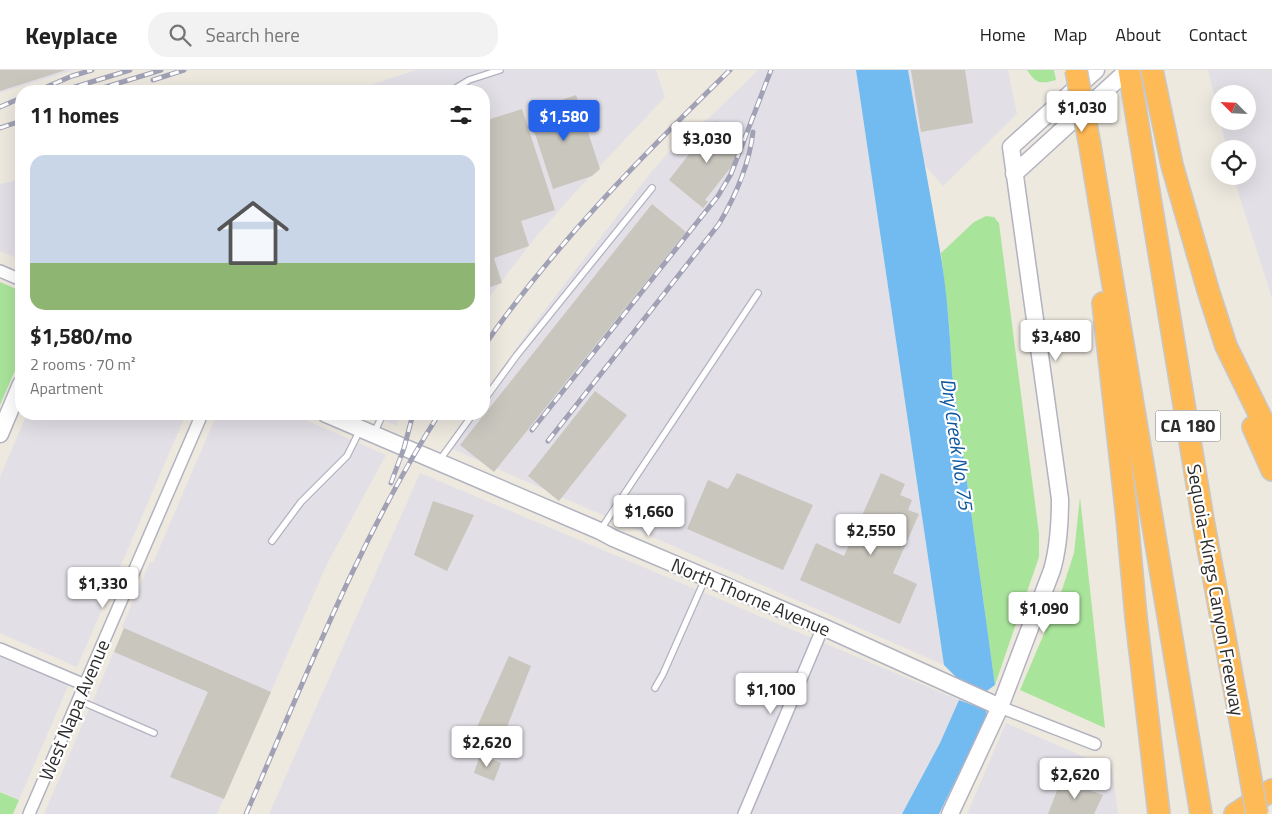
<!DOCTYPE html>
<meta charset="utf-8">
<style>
body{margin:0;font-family:"Titillium Web",sans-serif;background:#f2f2f2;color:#222;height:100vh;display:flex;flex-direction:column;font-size:19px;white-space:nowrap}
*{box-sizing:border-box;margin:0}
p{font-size:16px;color:#767676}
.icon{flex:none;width:28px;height:28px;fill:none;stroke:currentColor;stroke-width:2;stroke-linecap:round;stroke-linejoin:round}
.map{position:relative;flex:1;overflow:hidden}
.drawer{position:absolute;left:15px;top:15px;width:475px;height:335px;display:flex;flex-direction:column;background:#fff;border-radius:20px;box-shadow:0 5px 20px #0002}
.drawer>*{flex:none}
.needle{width:32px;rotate:294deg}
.buttons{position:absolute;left:1211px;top:15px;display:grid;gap:10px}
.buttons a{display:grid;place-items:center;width:45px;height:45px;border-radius:50%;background:#fff;box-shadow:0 5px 20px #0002;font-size:25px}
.price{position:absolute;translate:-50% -42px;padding:0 11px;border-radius:5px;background:#fff;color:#222;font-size:16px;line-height:32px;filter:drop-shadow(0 1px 2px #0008)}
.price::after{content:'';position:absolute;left:50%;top:30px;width:15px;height:11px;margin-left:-8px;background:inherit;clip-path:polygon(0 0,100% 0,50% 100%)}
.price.selected{background:#2563eb;color:#fff}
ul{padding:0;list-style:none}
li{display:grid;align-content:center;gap:10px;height:265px;padding:0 15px}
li+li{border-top:1px solid #e0e0e0}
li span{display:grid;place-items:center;height:155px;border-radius:15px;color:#555}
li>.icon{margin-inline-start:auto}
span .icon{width:90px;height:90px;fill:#fffc;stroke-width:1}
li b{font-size:21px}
h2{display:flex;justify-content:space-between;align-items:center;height:60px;padding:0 15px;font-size:21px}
header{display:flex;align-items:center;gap:30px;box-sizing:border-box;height:70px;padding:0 25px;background:#fff;border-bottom:1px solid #e0e0e0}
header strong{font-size:24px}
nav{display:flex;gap:28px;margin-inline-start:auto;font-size:18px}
.search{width:350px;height:45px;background:#f2f2f2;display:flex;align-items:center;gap:12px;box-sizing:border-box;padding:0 18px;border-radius:20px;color:#767676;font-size:19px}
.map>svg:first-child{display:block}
.industrial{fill:#e2dfe6}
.green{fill:#a9e49b}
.water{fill:#72bbf0}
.building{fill:#c9c6be}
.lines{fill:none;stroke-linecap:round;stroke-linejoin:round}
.lane-casing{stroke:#b2b2c0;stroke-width:8}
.street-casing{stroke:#b2b2c0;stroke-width:14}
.secondary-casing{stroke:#b2b2c0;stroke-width:19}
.highway-casing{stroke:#c8c8c8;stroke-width:24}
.lane{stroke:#fff;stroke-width:5.5}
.street{stroke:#fff;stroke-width:11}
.secondary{stroke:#fff;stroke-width:16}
.highway{stroke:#ffba58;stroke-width:21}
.rail-casing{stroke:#a1a1b6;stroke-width:5}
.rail{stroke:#fff;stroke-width:3;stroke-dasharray:9;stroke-linecap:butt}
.highway-bridge-casing{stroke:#c8c8c8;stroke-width:24;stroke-linecap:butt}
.highway-bridge{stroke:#ffba58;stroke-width:21}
.labels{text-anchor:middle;stroke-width:4.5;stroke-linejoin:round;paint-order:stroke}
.shield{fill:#fff;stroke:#6b6b6b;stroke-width:1}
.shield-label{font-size:18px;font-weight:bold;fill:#2c2c2c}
.street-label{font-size:19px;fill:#2c2c2c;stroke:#fff}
.water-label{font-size:20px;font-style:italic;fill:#0d569f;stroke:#fff}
</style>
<header>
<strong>Keyplace</strong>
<div class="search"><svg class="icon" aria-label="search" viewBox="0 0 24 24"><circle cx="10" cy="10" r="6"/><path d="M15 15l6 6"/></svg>Search here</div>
<nav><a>Home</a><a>Map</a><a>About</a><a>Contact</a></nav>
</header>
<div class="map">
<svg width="1272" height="744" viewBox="0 0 1272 744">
<rect width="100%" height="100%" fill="#eee9df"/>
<path class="industrial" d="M0,0H74L0,23Z
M416,0H656L665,27L570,128L535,168L484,234V21H352Z
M758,0H856L944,595L450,378L471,344H484V324L492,312L530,259L652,101L677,73L710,47Z
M908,0H1008L1017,44L943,116L924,94Z
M1208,0H1272V228L1233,106H1248V79H1227L1220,51H1248V24H1220V50Z
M21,109V190L0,181V114Z
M27,344H186L77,597L0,563V407Z
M217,344H292L386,385L327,494L217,744H44L124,558L122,557L150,492L153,493Z
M370,344H399L397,356Z
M420,403L959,630L940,673L902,744H269Z
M0,584L69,614L19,730L0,721Z
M1006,653L1112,699L1118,744H967Z"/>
<path class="green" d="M1027,0H1054L1056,10C1040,14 1036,14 1027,0Z
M986,146L994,147L999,153L1039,464V487L995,615L952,303L949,253L941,183L974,152Z
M0,212L21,221V287L0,335Z
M1080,427L1105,658L1020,620L1060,526L1074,483Z
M0,722L19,730L13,744H0Z"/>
<path class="water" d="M856,0H908C918,61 930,121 940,181C947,221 950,263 952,303L995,615L984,623L963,614L944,595Z
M959,630L986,640L987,646L939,744H902L940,673Z"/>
<path class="building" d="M0,0H66L0,21Z
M911,0H965L973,53L921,62Z
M576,25L600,99L592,106L553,119L528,42Z
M522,39L555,140L521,151L529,176L494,188L502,213L484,219V51Z
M715,51L739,70L742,75L735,92L705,130L708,132L703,138L669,110Z
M652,134L686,162L494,402L460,375Z
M595,321L627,345L559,431L528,406Z
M737,403L813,435L783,500L687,459L708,410L728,419Z
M881,403L905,414L900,425L912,430L908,440L919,444L893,503L917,514L900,554L800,510L816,473L844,486Z
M433,431L474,445L447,501L414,485Z
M124,558L271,622L224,729L170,707L208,622L114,582Z
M509,586L531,596L503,667L477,657Z
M480,684L501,693L494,711L474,703Z
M1061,710L1103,725L1094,744H1048Z"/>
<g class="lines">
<defs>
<path id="lane" d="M451,21L469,10L500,0
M484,330L517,285L652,118
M374,363L383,344
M439,391L473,344
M601,459L758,223
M272,471L301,432L347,386L360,360
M655,618L663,604L705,509
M78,630L154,663"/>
<path id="street" d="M0,201L21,210
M0,579L85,615
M1000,637L1095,674
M29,744L202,344
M744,744L823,557"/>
<path id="secondary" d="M1014,104L1128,0
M326,344L600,461L613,468L823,557L1000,637
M0,364L21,314
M950,744L1000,637L1052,500C1059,476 1060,453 1060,429L1011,77L1096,0"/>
<path id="highway" d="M1129,0L1203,450L1245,676
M1152,0L1172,95L1208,220L1226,276L1272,370
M1090,76L1201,744
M1103,233L1127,448L1136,547L1159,744
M1253,357L1272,400
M1235,744L1272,720"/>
</defs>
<use href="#lane" class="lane-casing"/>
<use href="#street" class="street-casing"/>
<use href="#secondary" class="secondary-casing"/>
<use href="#highway" class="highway-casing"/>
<use href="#lane" class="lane"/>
<use href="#street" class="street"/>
<use href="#secondary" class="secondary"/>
<use href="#highway" class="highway"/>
<defs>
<path id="rail" d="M153,10L184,0
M37,21L72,6L92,0
M62,21L130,0
M93,21L161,0
M0,37L21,28
M0,58L21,51
M484,276C555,174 641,87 730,0
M532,360L718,126L731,104L771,0
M548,371L719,154C736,125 749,96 753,62
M391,413L404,378L413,344
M246,744C305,609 359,469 439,344"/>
</defs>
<use href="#rail" class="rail-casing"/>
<use href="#rail" class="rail"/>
<defs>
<path id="highway-bridge" d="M1076,0L1090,76
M1245,676L1257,744"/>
</defs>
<use href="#highway-bridge" class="highway-bridge-casing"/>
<use href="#highway-bridge" class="highway-bridge"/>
</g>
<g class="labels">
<rect class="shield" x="1155.5" y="340.5" width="65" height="31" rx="4"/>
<g class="shield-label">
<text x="1188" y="362">CA 180</text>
</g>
<g class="street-label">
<text transform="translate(1216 520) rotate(80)" y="7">Sequoia–Kings Canyon Freeway</text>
<text transform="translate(751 527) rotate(23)" y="7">North Thorne Avenue</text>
<text transform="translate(74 640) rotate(-67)" y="7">West Napa Avenue</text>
</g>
<g class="water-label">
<text transform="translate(957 374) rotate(82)" y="7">Dry Creek No. 75</text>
</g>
</g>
</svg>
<div class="buttons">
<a><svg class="needle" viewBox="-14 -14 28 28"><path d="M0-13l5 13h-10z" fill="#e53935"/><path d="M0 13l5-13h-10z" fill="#767676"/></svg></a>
<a><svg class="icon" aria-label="locate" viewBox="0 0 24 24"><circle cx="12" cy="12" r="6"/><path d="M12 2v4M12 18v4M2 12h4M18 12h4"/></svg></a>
</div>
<b class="price" style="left:1082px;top:63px">$1,030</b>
<b class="price selected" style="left:564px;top:72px">$1,580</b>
<b class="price" style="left:707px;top:94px">$3,030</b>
<b class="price" style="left:1056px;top:292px">$3,480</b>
<b class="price" style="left:649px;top:467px">$1,660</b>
<b class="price" style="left:871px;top:486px">$2,550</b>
<b class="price" style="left:103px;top:539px">$1,330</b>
<b class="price" style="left:1044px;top:564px">$1,090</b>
<b class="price" style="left:771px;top:645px">$1,100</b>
<b class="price" style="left:487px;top:698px">$2,620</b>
<b class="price" style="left:1075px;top:730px">$2,620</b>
<section class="drawer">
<h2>11 homes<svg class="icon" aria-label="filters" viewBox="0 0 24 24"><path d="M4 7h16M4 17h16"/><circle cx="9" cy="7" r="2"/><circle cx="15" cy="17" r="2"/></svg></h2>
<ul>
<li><span style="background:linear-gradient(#c9d6e8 70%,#8fb573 0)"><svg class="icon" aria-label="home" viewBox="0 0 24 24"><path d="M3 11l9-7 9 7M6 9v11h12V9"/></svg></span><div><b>$1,580/mo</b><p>2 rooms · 70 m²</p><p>Apartment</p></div></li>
</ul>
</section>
</div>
